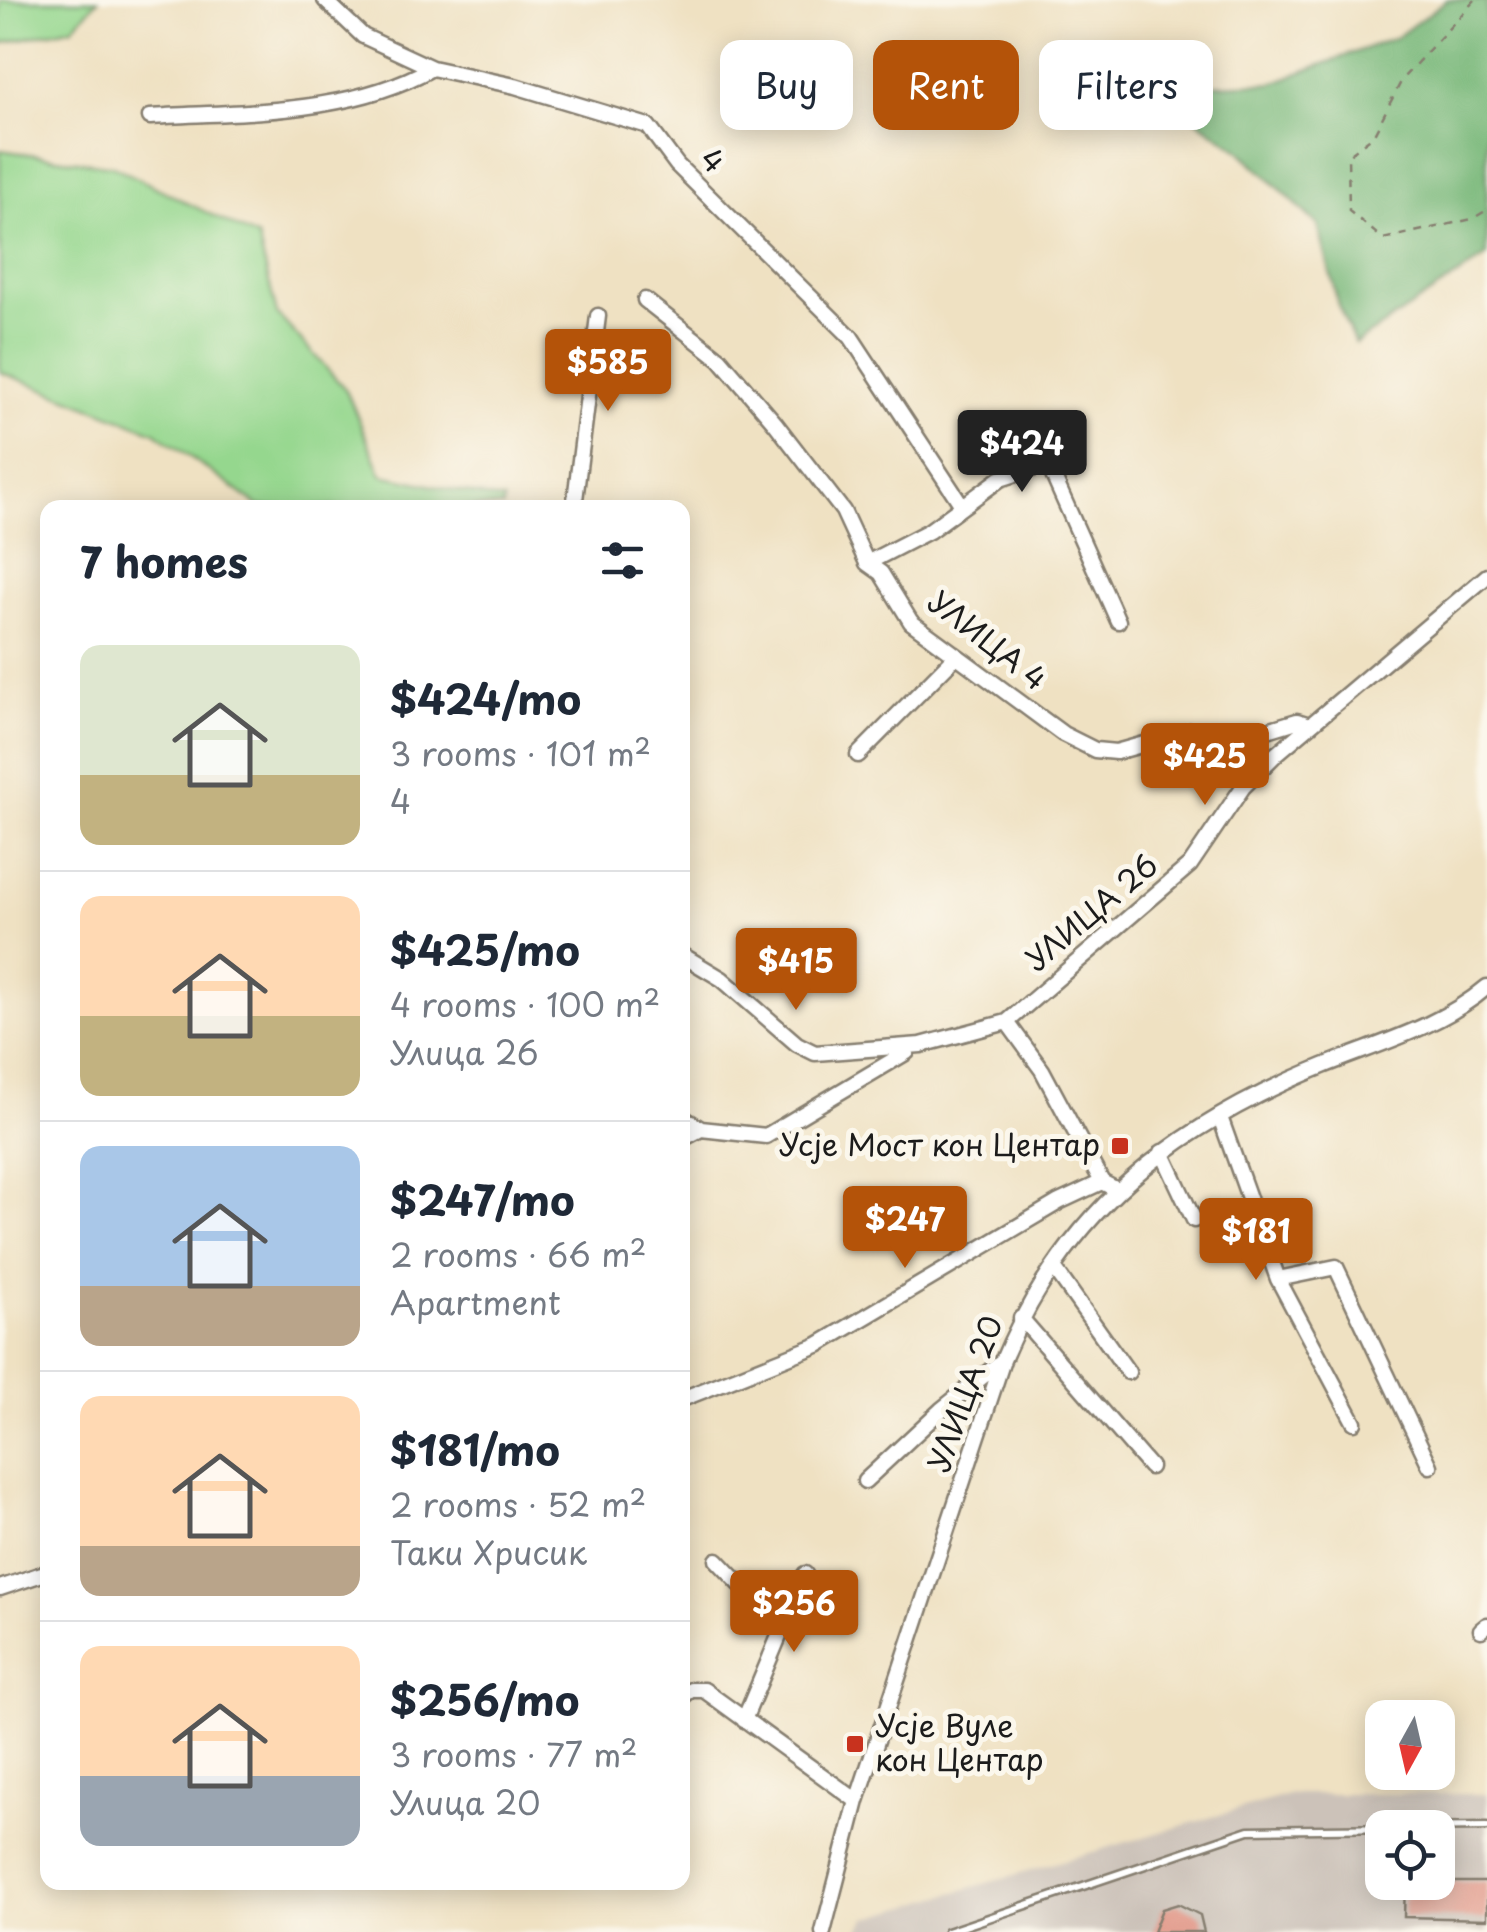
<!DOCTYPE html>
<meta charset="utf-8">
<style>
body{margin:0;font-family:"Playpen Sans",sans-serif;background:#f6f6f7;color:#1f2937;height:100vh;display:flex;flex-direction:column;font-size:38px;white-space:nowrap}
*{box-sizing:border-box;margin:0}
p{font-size:32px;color:#747a83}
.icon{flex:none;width:55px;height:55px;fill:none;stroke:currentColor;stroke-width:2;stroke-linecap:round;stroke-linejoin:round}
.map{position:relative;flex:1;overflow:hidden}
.sheet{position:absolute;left:40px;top:500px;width:650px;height:1390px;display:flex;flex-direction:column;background:#fff;border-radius:20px;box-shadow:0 5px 25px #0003}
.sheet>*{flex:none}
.hud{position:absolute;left:720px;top:40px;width:615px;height:90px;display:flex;gap:20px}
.needle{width:65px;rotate:188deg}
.fabs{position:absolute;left:1365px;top:1700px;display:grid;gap:20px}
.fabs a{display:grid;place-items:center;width:90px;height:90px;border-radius:20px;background:#fff;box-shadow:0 5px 25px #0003;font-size:50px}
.price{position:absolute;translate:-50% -85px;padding:0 22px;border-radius:10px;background:#b45309;color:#fff;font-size:32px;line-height:65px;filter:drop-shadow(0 2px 5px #0008)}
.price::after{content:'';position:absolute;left:50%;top:60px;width:30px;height:22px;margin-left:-15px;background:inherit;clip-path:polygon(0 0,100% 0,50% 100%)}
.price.active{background:#222;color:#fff}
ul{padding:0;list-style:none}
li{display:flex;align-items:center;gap:30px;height:250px;padding:0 40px}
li+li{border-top:2px solid #e0e1e3}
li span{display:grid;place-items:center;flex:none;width:280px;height:200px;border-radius:20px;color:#555}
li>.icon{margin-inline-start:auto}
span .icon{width:120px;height:120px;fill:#fffc;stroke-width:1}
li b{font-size:42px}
h2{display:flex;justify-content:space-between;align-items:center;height:120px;padding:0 40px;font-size:42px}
.tag{padding:0 35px;border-radius:20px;background:#fff;box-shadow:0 5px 25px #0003;font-size:35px;line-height:90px}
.tag.active{background:#b45309;color:#fff}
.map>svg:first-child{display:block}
.industrial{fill:#ccc2b9;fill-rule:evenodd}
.green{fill:#95d78e;stroke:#587a55;stroke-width:2.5}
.forest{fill:#78b879;stroke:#4a6a4a;stroke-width:2.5}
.building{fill:#e19687}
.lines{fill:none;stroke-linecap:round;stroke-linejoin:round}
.service-casing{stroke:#867e6f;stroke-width:11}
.minor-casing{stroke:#867e6f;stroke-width:19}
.path{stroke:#867e6f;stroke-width:2.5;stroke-dasharray:8 8;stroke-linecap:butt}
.service{stroke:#fff;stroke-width:6}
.minor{stroke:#fff;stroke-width:14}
.poi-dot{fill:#c8321e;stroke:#fbf7ec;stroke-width:4}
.labels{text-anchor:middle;stroke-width:10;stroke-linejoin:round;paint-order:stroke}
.street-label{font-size:30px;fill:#1c1c1c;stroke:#fbf7ec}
.poi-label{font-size:30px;fill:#1c1c1c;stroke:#fbf7ec;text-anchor:end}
</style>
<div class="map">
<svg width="1487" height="1932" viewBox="0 0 1487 1932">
<rect width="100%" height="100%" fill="#fbf7ec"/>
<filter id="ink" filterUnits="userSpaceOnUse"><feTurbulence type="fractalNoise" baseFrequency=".01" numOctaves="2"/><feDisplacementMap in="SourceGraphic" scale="20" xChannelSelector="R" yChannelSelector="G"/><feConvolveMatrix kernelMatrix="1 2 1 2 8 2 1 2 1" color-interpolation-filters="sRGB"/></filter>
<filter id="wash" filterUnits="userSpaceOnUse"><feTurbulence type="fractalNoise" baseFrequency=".0048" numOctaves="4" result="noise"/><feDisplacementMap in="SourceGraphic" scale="40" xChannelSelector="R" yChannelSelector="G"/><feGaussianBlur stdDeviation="2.25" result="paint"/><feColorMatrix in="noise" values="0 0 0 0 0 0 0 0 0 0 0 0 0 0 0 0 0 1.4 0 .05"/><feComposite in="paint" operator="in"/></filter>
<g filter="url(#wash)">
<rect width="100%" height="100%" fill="#efe1c2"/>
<path class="industrial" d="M1291,1794H1487V1932H858L867,1918ZM1382,1828H1438V1882H1382Z"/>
<path class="green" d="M0,0H98L73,27L0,44Z
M0,150L113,166L258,238L277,314L346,390L382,475L504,501L503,507H260L155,432L0,372Z"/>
<path class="forest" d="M1447,0H1487V256L1355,344L1339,307L1318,225L1238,149L1150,87L1272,83L1397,37Z"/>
<g id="blocks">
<path class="building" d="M1405,1882H1487V1919L1404,1917Z
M1178,1904L1200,1915L1204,1932H1153L1162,1909Z"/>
</g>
</g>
<g filter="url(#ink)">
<use href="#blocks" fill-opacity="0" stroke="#867e6f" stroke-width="2.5"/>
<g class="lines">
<defs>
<path id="service" d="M947,1932L1249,1830L1487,1827"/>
<path id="minor" d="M325,0L363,36L432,68L515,86L648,126L677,165L851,337L961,504
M150,117C244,111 349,115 432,68
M645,300L720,359L775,423L843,511L867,563L881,573L911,622L1063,734L1095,750L1116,752L1191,731L1261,732L1297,721L1310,725
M574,508L598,316
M867,563L929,531L1000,479L1048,464L1118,621
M858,755L955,657
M682,955L722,979L797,1044L815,1053L921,1045L1007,1022L1190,865L1243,787L1275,755L1487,576
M1007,1022L1042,1070L1102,1182
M682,1117L701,1129L766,1136L907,1052
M1220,1117L1278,1279L1354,1422
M682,1139L701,1129
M1162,1152L1194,1220
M1054,1268L1128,1372
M1278,1279L1336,1267L1430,1466
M1021,1318L1150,1467
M682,1399L818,1345L1059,1202L1102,1182L1115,1189
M865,1481L941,1410L1002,1361
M717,1560L739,1583L786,1617
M0,1588L48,1572
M1481,1630L1487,1625
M682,1697L691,1690H704L857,1801
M744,1720L805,1574
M823,1932L857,1801L1003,1360C1066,1210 1175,1126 1323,1066C1380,1043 1440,1027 1487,987"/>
</defs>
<use href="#service" class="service-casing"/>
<use href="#minor" class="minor-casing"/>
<path class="path" d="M1475,0L1403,78L1373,136L1348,155L1349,211L1383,239L1472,219L1487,210"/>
<use href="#service" class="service"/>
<use href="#minor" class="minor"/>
</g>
</g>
<g class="poi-dot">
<rect x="1110" y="1136" width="20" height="20" rx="5"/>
<rect x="845" y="1734" width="20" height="20" rx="5"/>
</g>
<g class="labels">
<g class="street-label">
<text transform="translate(712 161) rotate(46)" y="10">4</text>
<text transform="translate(987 641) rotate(38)" y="10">УЛИЦА 4</text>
<text transform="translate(1092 913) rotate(-40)" y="10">УЛИЦА 26</text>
<text transform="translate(966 1394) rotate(-70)" y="10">УЛИЦА 20</text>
</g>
<g class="poi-label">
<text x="1100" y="1156">Усје Мост кон Центар</text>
<text x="875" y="1737" text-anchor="start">Усје Вуле<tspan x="875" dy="34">кон Центар</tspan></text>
</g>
</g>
</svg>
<div class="fabs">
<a><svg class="needle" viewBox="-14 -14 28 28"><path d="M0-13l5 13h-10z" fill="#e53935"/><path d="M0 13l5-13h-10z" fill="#747a83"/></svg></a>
<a><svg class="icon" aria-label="locate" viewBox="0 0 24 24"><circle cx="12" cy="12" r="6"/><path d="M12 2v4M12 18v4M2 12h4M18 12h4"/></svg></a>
</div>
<b class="price" style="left:608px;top:414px">$585</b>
<b class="price active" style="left:1022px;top:495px">$424</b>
<b class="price" style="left:1205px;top:808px">$425</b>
<b class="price" style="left:796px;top:1013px">$415</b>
<b class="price" style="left:905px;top:1271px">$247</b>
<b class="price" style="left:1256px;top:1283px">$181</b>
<b class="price" style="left:794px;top:1655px">$256</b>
<div class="hud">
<a class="tag">Buy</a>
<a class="tag active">Rent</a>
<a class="tag">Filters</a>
</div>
<section class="sheet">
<h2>7 homes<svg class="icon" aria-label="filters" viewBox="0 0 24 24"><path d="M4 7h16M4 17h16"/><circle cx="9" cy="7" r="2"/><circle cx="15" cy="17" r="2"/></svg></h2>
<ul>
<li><span style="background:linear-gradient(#dfe7d0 65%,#c2b280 0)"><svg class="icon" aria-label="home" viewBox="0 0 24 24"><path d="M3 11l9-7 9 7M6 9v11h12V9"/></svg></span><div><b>$424/mo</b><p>3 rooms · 101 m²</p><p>4</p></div></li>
<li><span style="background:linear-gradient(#ffd9b3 60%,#c2b280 0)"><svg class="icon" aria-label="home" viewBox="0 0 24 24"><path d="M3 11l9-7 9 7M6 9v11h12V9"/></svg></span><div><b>$425/mo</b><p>4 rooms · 100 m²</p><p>Улица 26</p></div></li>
<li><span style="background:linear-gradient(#a9c7e8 70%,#b9a48a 0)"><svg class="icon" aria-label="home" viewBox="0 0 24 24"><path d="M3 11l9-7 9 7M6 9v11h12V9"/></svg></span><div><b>$247/mo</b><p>2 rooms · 66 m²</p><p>Apartment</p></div></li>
<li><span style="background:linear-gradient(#ffd9b3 75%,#b9a48a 0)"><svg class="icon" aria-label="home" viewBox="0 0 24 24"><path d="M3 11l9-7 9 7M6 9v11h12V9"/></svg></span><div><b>$181/mo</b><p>2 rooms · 52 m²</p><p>Таки Хрисик</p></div></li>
<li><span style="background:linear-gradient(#ffd9b3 65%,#9aa5b1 0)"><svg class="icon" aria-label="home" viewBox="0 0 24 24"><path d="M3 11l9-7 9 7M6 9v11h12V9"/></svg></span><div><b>$256/mo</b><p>3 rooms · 77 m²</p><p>Улица 20</p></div></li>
</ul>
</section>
</div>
